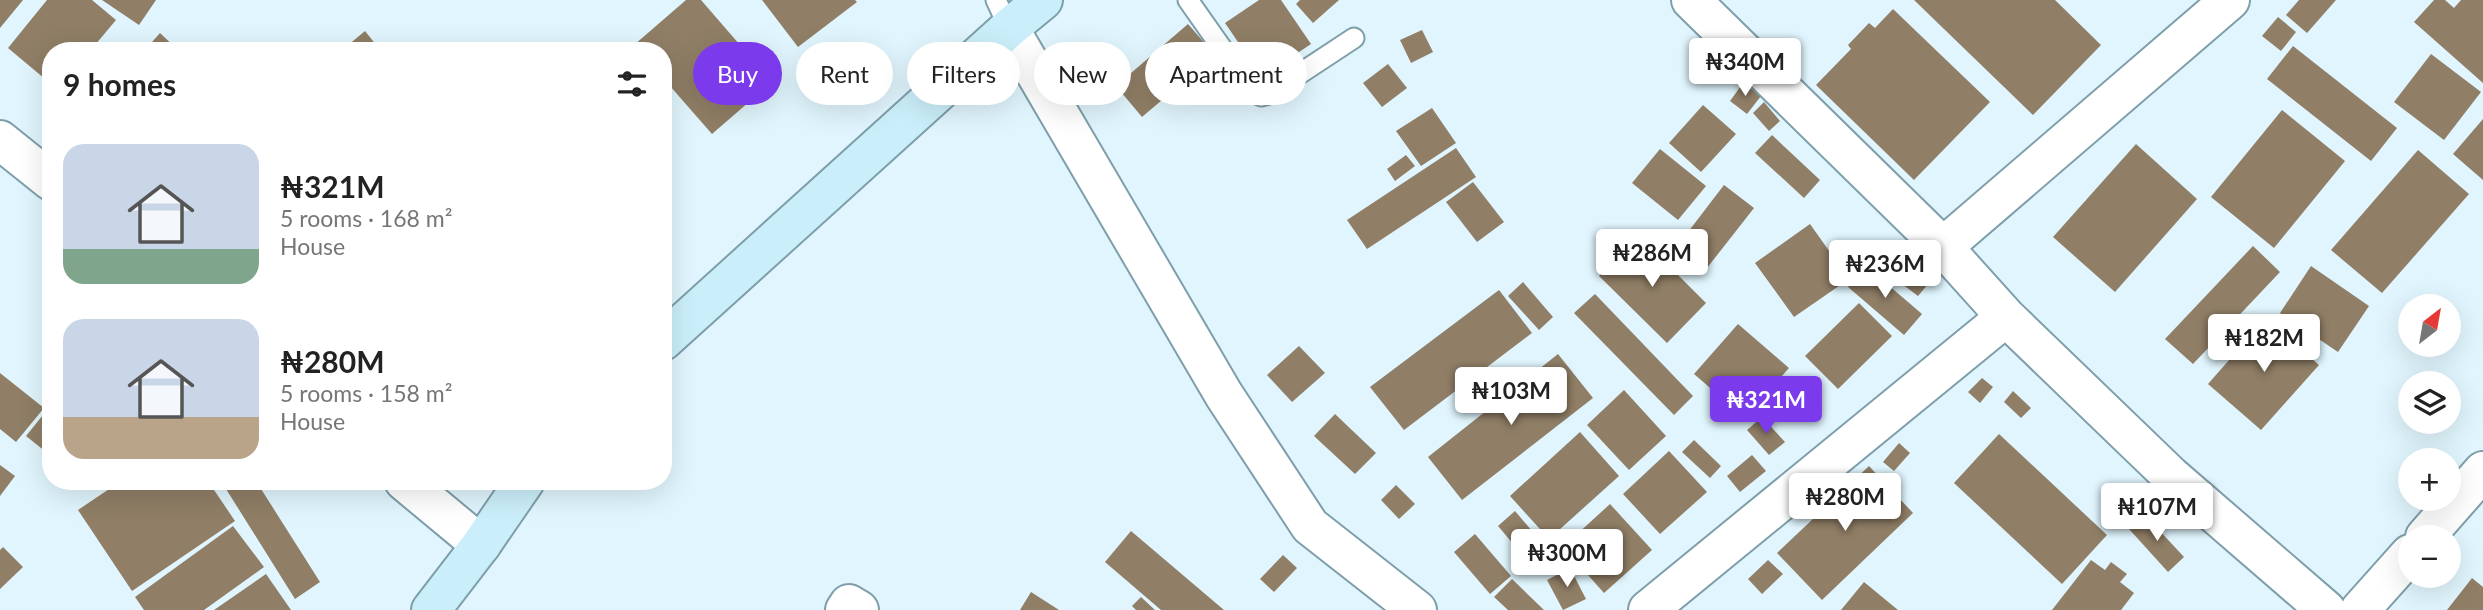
<!DOCTYPE html>
<meta charset="utf-8">
<style>
body{margin:0;font-family:Lato,sans-serif;background:#f2f2f2;color:#222;height:100vh;display:flex;flex-direction:column;font-size:26px;white-space:nowrap}
*{box-sizing:border-box;margin:0}
p{font-size:23px;color:#767676}
.icon{flex:none;width:38px;height:38px;fill:none;stroke:currentColor;stroke-width:2;stroke-linecap:round;stroke-linejoin:round}
.map{position:relative;flex:1;overflow:hidden}
.sheet{position:absolute;left:42px;top:42px;width:630px;height:448px;display:flex;flex-direction:column;background:#fff;border-radius:28px;box-shadow:0 7px 28px #0002}
.sheet>*{flex:none}
.guide{position:absolute;left:693px;top:42px;width:665px;height:63px;display:flex;gap:14px}
.needle{width:46px;rotate:31deg}
.controls{position:absolute;left:2398px;top:294px;display:grid;gap:14px}
.controls a{display:grid;place-items:center;width:63px;height:63px;border-radius:50%;background:#fff;box-shadow:0 7px 28px #0002;font-size:35px}
.price{position:absolute;translate:-50% -60px;padding:0 16px;border-radius:7px;background:#fff;color:#222;font-size:23px;line-height:46px;filter:drop-shadow(0 2px 4px #0008)}
.price::after{content:'';position:absolute;left:50%;top:42px;width:21px;height:16px;margin-left:-10px;background:inherit;clip-path:polygon(0 0,100% 0,50% 100%)}
.price.on{background:#7c3aed;color:#fff}
ul{padding:0;list-style:none}
li{display:flex;align-items:center;gap:21px;height:175px;padding:0 21px}
li span{display:grid;place-items:center;flex:none;width:196px;height:140px;border-radius:21px;color:#555}
li>.icon{margin-inline-start:auto}
span .icon{width:84px;height:84px;fill:#fffc;stroke-width:1}
li b{font-size:30px}
h2{display:flex;justify-content:space-between;align-items:center;height:84px;padding:0 21px;font-size:30px}
.tag{padding:0 24px;border-radius:32px;background:#fff;box-shadow:0 7px 28px #0002;font-size:24px;line-height:63px}
.tag.on{background:#7c3aed;color:#fff}
.map>svg:first-child{display:block}
.building{fill:#907e66}
.lines{fill:none;stroke-linecap:round;stroke-linejoin:round}
.service-casing{stroke:#7e9faa;stroke-width:23}
.minor-casing{stroke:#7e9faa;stroke-width:42}
.secondary-casing{stroke:#7e9faa;stroke-width:42}
.service{stroke:#fff;stroke-width:19}
.minor{stroke:#fff;stroke-width:38}
.secondary{stroke:#cbeffa;stroke-width:38}
</style>
<div class="map">
<svg width="2483" height="610" viewBox="0 0 2483 610">
<rect width="100%" height="100%" fill="#e0f5fd"/>
<path class="building" d="M0,0H23L0,28Z
M47,0H92L116,20L90,51H51V84L8,48Z
M102,0H156L139,25Z
M686,0H701L772,82L712,134L663,78V51H640L634,45Z
M762,0H855L857,2L798,47Z
M1259,0H1281L1311,44L1262,77L1225,23Z
M1300,0H1339L1313,23L1296,4Z
M1914,0H2055L2101,45L2033,115Z
M2299,0H2336L2307,33L2286,15Z
M2434,0H2445L2454,8L2461,0H2483V83L2414,22Z
M1893,9L1990,102L1914,180L1816,85L1851,49L1848,45L1869,23L1875,28Z
M2278,17L2296,32L2281,51L2262,36Z
M1188,24L1215,55L1142,117L1116,86Z
M1422,30L1433,52L1411,63L1400,40Z
M365,31L381,51H341Z
M160,33L179,51H144Z
M2293,46L2397,128L2371,161L2267,79Z
M2431,54L2481,92L2444,140L2394,102Z
M1388,64L1407,88L1382,107L1363,83Z
M1743,83L1761,96L1747,114L1730,101Z
M1764,102L1780,121L1769,131L1753,113Z
M1703,105L1736,134L1701,172L1669,143Z
M1432,108L1456,143L1421,166L1396,131Z
M2282,110L2345,161L2274,248L2211,197Z
M2483,119V180L2453,154Z
M1772,135L1820,180L1804,198L1755,153Z
M2136,144L2197,199L2115,292L2053,237Z
M1456,148L1476,177L1367,249L1347,220Z
M1660,149L1706,186L1678,220L1632,183Z
M2418,150L2469,194L2382,293L2331,250Z
M1406,155L1415,166L1395,181L1387,169Z
M1473,182L1504,222L1477,242L1446,202Z
M1724,185L1754,208L1707,268L1678,245Z
M1810,224L1849,279L1794,317L1755,263Z
M1638,235L1706,303L1667,343L1599,276Z
M2253,246L2280,272L2193,364L2165,339Z
M1901,253L1933,278L1918,296L1886,272Z
M1866,266L1922,314L1904,335L1848,287Z
M2311,266L2369,306L2338,352L2280,313Z
M1523,282L1553,317L1539,330L1508,296Z
M1499,290L1532,333L1404,430L1370,387Z
M1595,294L1693,396L1674,415L1574,313Z
M1859,303L1892,336L1838,389L1805,356Z
M2266,318L2319,365L2261,430L2208,384Z
M1738,324L1789,368L1745,418L1694,374Z
M1299,346L1325,373L1292,402L1267,375Z
M1558,354L1593,398L1462,500L1428,457Z
M0,373L44,408L16,442L0,429Z
M1982,378L1993,387L1980,403L1968,392Z
M1795,388L1810,404L1793,422L1777,406Z
M1624,390L1666,436L1629,470L1587,425Z
M2013,391L2031,408L2021,418L2004,402Z
M51,405V456L26,436Z
M1335,414L1376,453L1355,474L1314,436Z
M1762,417L1785,442L1769,455L1747,430Z
M1580,432L1619,476L1549,539L1510,496Z
M1999,434L2107,535L2062,584L1954,483Z
M1694,440L1721,466L1710,478L1682,452Z
M1899,443L1910,453L1894,471L1883,462Z
M1669,451L1707,492L1660,534L1623,494Z
M1752,455L1766,471L1740,492L1727,476Z
M0,465L15,476L0,496Z
M1869,466L1913,513L1822,600L1777,553Z
M121,481H208L235,521L132,591L78,510Z
M221,481H256L320,582L295,599Z
M1396,485L1415,504L1399,519L1381,500Z
M1610,504L1652,550L1604,593L1563,547Z
M1515,511L1543,544L1526,559L1498,526Z
M2145,515L2184,557L2168,572L2129,529Z
M233,526L264,567L204,610H144L135,597Z
M1131,531L1224,610H1161L1105,562Z
M1475,534L1511,576L1490,594L1454,552Z
M3,547L23,567L0,589V550Z
M1283,555L1297,568L1274,592L1260,579Z
M1768,560L1783,574L1762,594L1748,579Z
M2091,560L2105,570L2111,562L2127,574L2120,582L2134,593L2121,610H2052Z
M1570,568L1586,599L1563,610L1547,580Z
M266,574L291,610H214Z
M2472,578L2483,587V610H2447Z
M1512,579L1544,610H1508L1494,597Z
M1864,582L1898,610H1841Z
M1031,592L1059,610H1020Z
M1141,597L1155,610H1136L1132,606Z"/>
<g class="lines">
<defs>
<path id="service" d="M996,0L1009,28
M1188,0L1252,91L1261,96L1269,94L1354,38"/>
<path id="minor" d="M1691,0L1943,247L2006,317L2171,476L2326,610
M1009,28L1224,395L1310,526L1417,610
M0,140L51,181
M1943,247L2230,0
M404,481L481,545
M2425,537L2483,471
M845,610L849,604L859,610
M1648,610L2006,317
M2360,610L2410,554"/>
<path id="secondary" d="M663,341L1009,28L1043,0
M431,610L481,545L525,481"/>
</defs>
<use href="#service" class="service-casing"/>
<use href="#minor" class="minor-casing"/>
<use href="#secondary" class="secondary-casing"/>
<use href="#service" class="service"/>
<use href="#minor" class="minor"/>
<use href="#secondary" class="secondary"/>
</g>
</svg>
<div class="controls">
<a><svg class="needle" viewBox="-14 -14 28 28"><path d="M0-13l5 13h-10z" fill="#e53935"/><path d="M0 13l5-13h-10z" fill="#767676"/></svg></a>
<a><svg class="icon" aria-label="layers" viewBox="0 0 24 24"><path d="M12 4l9 5-9 5-9-5zM3 14l9 5 9-5"/></svg></a>
<a>+</a>
<a>−</a>
</div>
<b class="price" style="left:1745px;top:98px">₦340M</b>
<b class="price" style="left:1652px;top:289px">₦286M</b>
<b class="price" style="left:1885px;top:300px">₦236M</b>
<b class="price" style="left:2264px;top:374px">₦182M</b>
<b class="price" style="left:1511px;top:427px">₦103M</b>
<b class="price on" style="left:1766px;top:436px">₦321M</b>
<b class="price" style="left:1845px;top:533px">₦280M</b>
<b class="price" style="left:2157px;top:543px">₦107M</b>
<b class="price" style="left:1567px;top:589px">₦300M</b>
<div class="guide">
<a class="tag on">Buy</a>
<a class="tag">Rent</a>
<a class="tag">Filters</a>
<a class="tag">New</a>
<a class="tag">Apartment</a>
</div>
<section class="sheet">
<h2>9 homes<svg class="icon" aria-label="filters" viewBox="0 0 24 24"><path d="M4 7h16M4 17h16"/><circle cx="9" cy="7" r="2"/><circle cx="15" cy="17" r="2"/></svg></h2>
<ul>
<li><span style="background:linear-gradient(#c9d6e8 75%,#7fa58c 0)"><svg class="icon" aria-label="home" viewBox="0 0 24 24"><path d="M3 11l9-7 9 7M6 9v11h12V9"/></svg></span><div><b>₦321M</b><p>5 rooms · 168 m²</p><p>House</p></div></li>
<li><span style="background:linear-gradient(#c9d6e8 70%,#b9a48a 0)"><svg class="icon" aria-label="home" viewBox="0 0 24 24"><path d="M3 11l9-7 9 7M6 9v11h12V9"/></svg></span><div><b>₦280M</b><p>5 rooms · 158 m²</p><p>House</p></div></li>
</ul>
</section>
</div>
